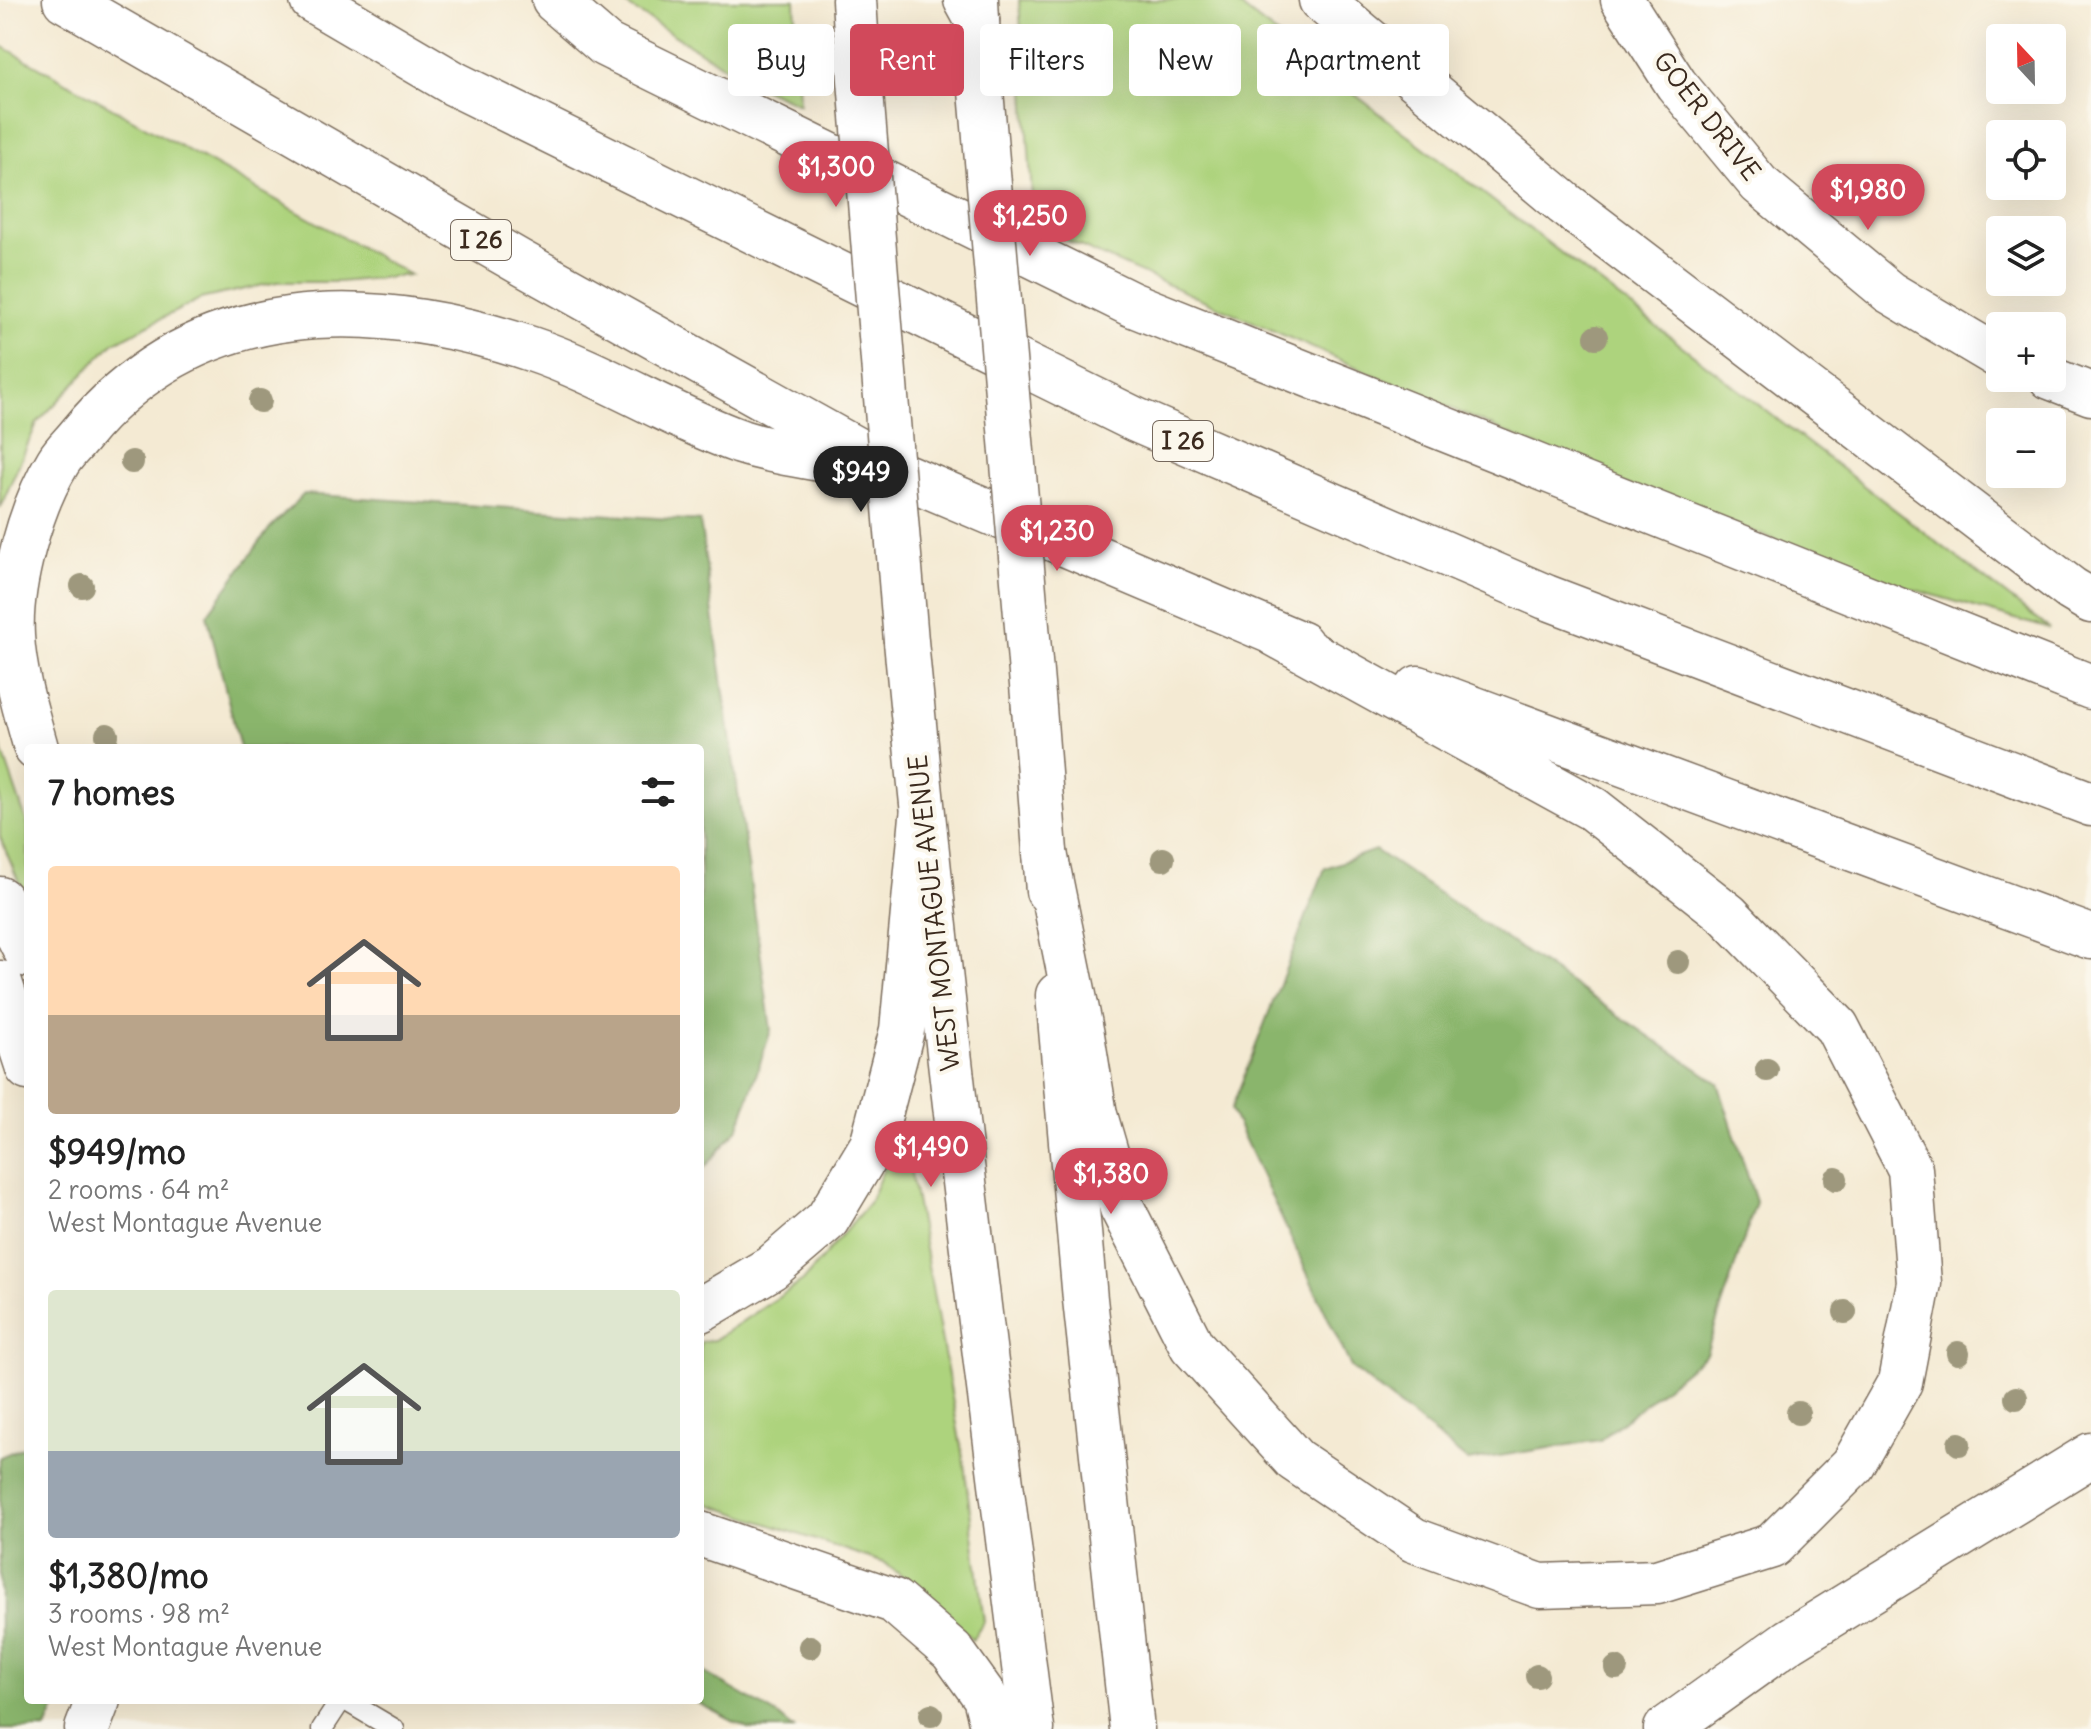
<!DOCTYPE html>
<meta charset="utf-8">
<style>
body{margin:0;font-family:Delius,sans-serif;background:#f6f6f6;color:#222;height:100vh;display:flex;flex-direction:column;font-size:30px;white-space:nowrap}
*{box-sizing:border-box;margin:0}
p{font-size:26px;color:#767676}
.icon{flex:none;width:44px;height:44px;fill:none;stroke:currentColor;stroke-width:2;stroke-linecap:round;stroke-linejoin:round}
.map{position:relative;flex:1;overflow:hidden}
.sheet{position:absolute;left:24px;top:744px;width:680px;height:960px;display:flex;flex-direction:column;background:#fff;border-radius:8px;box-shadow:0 8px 32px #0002}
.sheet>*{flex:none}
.guide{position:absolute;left:728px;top:24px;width:760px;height:72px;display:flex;gap:16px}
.needle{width:52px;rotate:338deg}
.tools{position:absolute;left:1986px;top:24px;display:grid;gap:16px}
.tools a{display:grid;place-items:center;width:80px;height:80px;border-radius:8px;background:#fff;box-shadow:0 8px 32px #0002;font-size:40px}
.price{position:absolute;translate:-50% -68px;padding:0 18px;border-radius:28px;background:#d1495b;color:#fff;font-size:26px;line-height:52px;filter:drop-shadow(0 2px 4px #0008)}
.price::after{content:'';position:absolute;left:50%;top:48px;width:24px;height:18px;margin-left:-12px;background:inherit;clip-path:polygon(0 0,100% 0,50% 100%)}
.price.active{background:#222;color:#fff}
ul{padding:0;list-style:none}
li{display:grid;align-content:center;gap:16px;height:424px;padding:0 24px}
li span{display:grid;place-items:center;height:248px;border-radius:8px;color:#555}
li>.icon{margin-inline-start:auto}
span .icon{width:144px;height:144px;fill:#fffc;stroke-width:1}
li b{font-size:34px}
h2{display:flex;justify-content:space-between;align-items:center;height:96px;padding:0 24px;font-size:34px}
.chip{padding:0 28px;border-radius:8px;background:#fff;box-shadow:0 8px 32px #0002;font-size:28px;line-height:72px}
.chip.active{background:#d1495b;color:#fff}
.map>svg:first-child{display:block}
.green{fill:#add37d;stroke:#747e4e;stroke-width:2}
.forest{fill:#8ab56c;stroke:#627045;stroke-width:2}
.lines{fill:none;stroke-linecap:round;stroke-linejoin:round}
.lane-casing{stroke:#7c6d5d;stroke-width:23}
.street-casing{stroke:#7c6d5d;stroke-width:45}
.secondary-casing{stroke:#7c6d5d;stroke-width:47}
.highway-casing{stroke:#7c6d5d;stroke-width:47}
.lane{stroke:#fff;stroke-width:20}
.street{stroke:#fff;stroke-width:42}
.secondary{stroke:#fff;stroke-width:44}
.highway{stroke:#fff;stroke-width:44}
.secondary-bridge-casing{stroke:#7c6d5d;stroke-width:47;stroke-linecap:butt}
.secondary-bridge{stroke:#fff;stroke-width:44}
.tree{fill:#9e987d}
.labels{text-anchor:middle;stroke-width:8;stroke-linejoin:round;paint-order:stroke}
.shield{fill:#fbf7ec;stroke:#75685c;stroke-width:2}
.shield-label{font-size:24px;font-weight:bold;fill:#3b2a1e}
.street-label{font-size:26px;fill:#3b2a1e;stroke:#fbf7ec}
</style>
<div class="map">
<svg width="2091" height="1729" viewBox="0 0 2091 1729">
<rect width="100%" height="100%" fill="#fbf7ec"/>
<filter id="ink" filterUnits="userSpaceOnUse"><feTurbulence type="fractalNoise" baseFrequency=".0125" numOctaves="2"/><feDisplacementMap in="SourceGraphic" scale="16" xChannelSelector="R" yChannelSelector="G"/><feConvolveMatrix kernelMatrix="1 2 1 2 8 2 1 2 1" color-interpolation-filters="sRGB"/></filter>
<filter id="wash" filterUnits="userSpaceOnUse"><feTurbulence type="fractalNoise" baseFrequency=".006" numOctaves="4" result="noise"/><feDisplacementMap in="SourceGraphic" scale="32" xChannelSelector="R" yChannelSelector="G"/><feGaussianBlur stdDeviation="1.8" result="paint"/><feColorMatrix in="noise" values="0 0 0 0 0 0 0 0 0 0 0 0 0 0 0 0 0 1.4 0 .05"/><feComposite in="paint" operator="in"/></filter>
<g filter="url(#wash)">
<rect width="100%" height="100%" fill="#f4ead3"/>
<path class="green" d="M618,0H795L799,104L751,83Z
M1019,0H1232L2050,629L1895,584L1619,482L1034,226Z
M0,45L410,275L339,282H277L200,299L113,343L37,423L0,508Z
M0,744L28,826V904L0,837Z
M888,1159L910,1167L964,1463L984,1622L972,1640L939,1604L884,1563L700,1501V1342L714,1340L803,1281L869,1203Z"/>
<path class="forest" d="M304,494L700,521L771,1030L739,1127L700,1173V748H240L207,615L270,528Z
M1375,850L1718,1083L1756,1202L1706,1354L1600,1440L1468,1461L1351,1367L1231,1110L1325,868Z
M28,1445V1700H59L46,1729H0V1457Z
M700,1670L779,1716L794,1729H748L692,1700H700Z"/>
</g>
<g filter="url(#ink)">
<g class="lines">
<defs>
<path id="lane" d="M345,1700L394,1729
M322,1729L341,1700"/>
<path id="street" d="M1622,0L1676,84L1759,184L1889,292L2000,358
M2050,378L2091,394"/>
<path id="secondary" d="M854,0L856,31
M976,0L980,79
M906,641C940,1005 986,1367 1032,1729
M1034,708L1048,891
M1058,995L1085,1299L1132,1729"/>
<path id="highway" d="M65,0L518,261L900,474L1301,644
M312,0L455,84L1136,420L1546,597L2091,804
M554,0L606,45L1131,304L2091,687
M966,0L977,20
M1321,0L1565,204L2071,589L2091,601
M1418,688L2091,937
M36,748C26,712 14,674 12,636C9,584 31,506 58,462C64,452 74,443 81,434C197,293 371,296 531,349C603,373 669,416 741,442C774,453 824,459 860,466
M1045,853L1082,1035L1095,1115L1122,1208L1192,1346L1295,1460L1414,1540L1540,1586L1657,1582L1772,1546L1853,1465L1900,1382L1919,1283L1910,1169L1837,1027L1728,915L1593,809L1275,634
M0,899L28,955
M0,983L28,1068
M700,1310L771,1268L827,1220L872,1145L902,1030L922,817
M700,1534L894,1601L952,1651L985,1697L993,1729
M87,1729L98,1700
M1666,1729L1789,1641L2091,1455"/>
</defs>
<use href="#lane" class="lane-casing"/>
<use href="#street" class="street-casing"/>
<use href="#secondary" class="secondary-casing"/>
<use href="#highway" class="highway-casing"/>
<use href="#lane" class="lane"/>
<use href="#street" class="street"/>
<use href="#secondary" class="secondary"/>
<use href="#highway" class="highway"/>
<defs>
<path id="secondary-bridge" d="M856,31L906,641
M980,79L1034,708"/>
</defs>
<use href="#secondary-bridge" class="secondary-bridge-casing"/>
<use href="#secondary-bridge" class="secondary-bridge"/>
</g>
<g class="tree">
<circle cx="1596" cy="337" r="12"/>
<circle cx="260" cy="401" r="12"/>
<circle cx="132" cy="462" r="12"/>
<circle cx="82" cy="586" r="12"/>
<circle cx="107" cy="735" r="12"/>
<circle cx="1163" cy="859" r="12"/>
<circle cx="1678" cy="962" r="12"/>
<circle cx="1767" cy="1070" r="12"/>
<circle cx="1836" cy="1179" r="12"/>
<circle cx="1845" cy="1312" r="12"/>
<circle cx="1958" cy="1353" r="12"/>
<circle cx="2016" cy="1398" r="12"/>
<circle cx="1798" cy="1413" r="12"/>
<circle cx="1959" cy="1444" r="12"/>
<circle cx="810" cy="1647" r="12"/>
<circle cx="1616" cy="1668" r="12"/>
<circle cx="1537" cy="1676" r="12"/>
<circle cx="931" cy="1715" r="12"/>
</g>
</g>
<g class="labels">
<g class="shield">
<rect x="451" y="220" width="60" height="40" rx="6"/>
<rect x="1153" y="421" width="60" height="40" rx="6"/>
</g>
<g class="shield-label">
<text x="481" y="248">I 26</text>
<text x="1183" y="449">I 26</text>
</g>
<g class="street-label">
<text transform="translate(1707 116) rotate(52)" y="9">GOER DRIVE</text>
<text transform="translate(934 913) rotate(-96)" y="9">WEST MONTAGUE AVENUE</text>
</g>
</g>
</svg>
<div class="tools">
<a><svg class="needle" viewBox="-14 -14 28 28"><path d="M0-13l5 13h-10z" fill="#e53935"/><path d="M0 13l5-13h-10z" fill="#767676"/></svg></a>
<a><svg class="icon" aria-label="locate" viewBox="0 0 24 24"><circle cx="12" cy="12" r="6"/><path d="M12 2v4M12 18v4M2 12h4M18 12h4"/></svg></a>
<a><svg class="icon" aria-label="layers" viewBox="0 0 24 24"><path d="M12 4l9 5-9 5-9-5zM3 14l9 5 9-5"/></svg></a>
<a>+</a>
<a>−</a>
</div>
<b class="price" style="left:836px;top:209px">$1,300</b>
<b class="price" style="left:1868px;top:232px">$1,980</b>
<b class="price" style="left:1030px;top:258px">$1,250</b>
<b class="price active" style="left:861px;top:514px">$949</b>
<b class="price" style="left:1057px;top:573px">$1,230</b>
<b class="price" style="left:931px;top:1189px">$1,490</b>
<b class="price" style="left:1111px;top:1216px">$1,380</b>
<div class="guide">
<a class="chip">Buy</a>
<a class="chip active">Rent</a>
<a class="chip">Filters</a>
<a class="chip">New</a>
<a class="chip">Apartment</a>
</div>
<section class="sheet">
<h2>7 homes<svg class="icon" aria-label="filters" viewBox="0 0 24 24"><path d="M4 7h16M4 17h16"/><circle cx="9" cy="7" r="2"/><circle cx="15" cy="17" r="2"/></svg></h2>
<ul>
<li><span style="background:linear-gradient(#ffd9b3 60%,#b9a48a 0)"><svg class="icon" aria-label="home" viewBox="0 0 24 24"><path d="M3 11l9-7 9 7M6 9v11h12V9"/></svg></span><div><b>$949/mo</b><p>2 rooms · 64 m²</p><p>West Montague Avenue</p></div></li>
<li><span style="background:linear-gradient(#dfe7d0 65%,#9aa5b1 0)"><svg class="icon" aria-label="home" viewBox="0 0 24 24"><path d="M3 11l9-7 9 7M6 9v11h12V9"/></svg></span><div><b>$1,380/mo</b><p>3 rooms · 98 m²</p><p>West Montague Avenue</p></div></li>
</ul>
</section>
</div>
